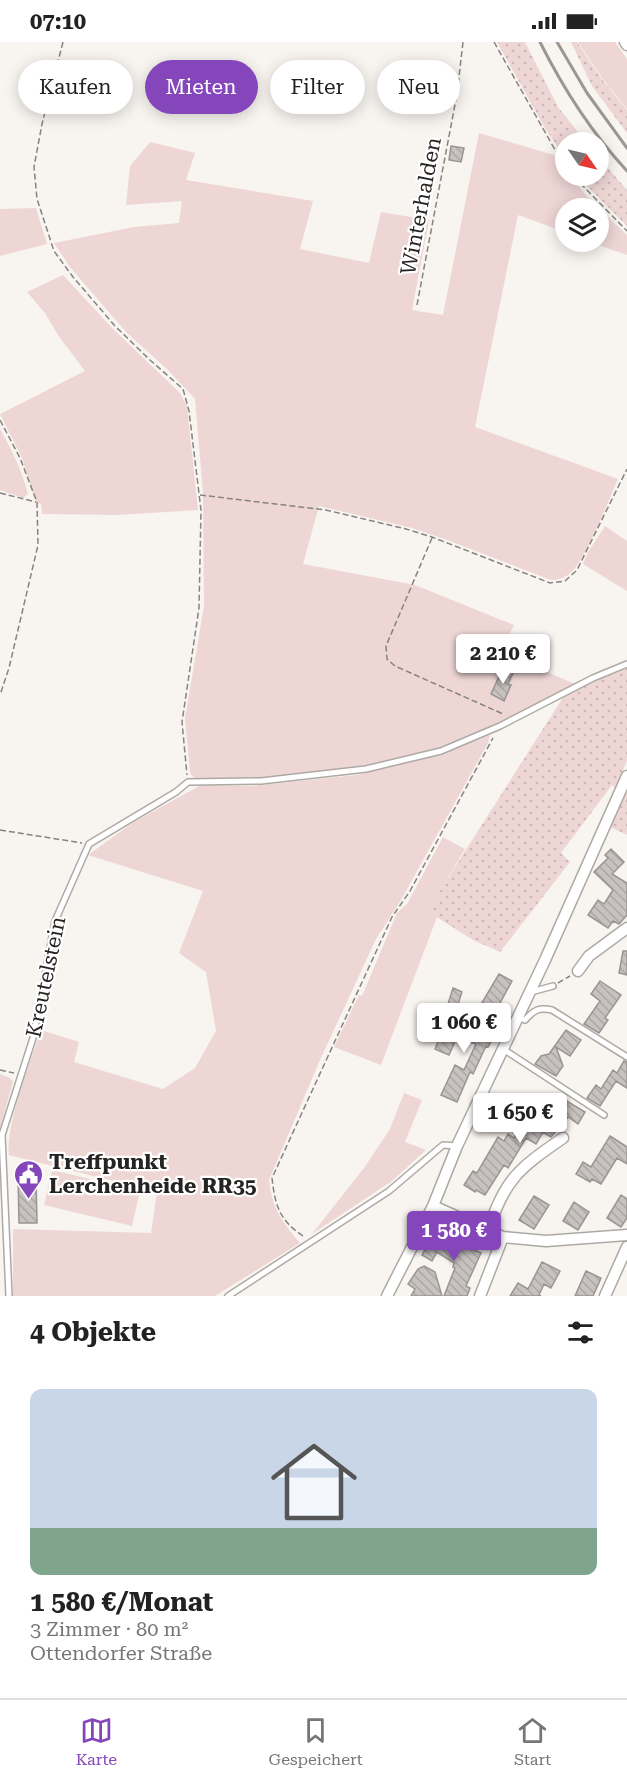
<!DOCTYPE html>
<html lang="de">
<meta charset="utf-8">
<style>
body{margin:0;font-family:"Roboto Serif",serif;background:#f2f2f2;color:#222;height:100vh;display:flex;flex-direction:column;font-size:22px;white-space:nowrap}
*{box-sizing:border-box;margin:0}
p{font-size:20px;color:#767676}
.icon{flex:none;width:33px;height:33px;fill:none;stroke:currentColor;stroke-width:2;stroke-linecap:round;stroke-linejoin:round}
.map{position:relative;height:1254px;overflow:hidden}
.details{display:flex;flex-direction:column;background:#fff;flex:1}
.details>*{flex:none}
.banner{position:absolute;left:18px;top:18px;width:591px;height:54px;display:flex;gap:12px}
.needle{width:39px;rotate:124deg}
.tools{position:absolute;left:555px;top:90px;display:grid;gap:12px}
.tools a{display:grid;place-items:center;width:54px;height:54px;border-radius:50%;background:#fff;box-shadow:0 3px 15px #0003;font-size:30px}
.price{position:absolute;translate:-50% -51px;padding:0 14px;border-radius:6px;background:#fff;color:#222;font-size:20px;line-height:39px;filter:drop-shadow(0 2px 3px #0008)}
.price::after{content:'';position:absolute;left:50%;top:36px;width:18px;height:14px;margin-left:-9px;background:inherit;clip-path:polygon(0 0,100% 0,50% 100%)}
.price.on{background:#8546bc;color:#fff}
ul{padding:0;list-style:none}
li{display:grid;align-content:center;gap:12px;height:318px;padding:0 30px}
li+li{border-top:2px solid #e0e0e0}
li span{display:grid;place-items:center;height:186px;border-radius:12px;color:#555}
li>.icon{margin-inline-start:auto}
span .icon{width:108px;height:108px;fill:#fffc;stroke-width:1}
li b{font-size:26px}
h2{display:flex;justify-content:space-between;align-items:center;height:72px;padding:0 30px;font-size:26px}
.tag{padding:0 21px;border-radius:27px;background:#fff;box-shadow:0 3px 15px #0003;font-size:21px;line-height:54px}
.tag.on{background:#8546bc;color:#fff}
.status{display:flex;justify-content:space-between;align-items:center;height:42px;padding:0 30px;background:#fff;direction:ltr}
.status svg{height:16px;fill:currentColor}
.tabs{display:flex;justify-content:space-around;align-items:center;height:84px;border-top:2px solid #e0e0e0;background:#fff;font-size:16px;color:#767676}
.tabs a{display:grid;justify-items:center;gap:3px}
.tabs .on{color:#8546bc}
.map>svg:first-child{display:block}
.grass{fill:url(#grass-dots)}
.garden{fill:#eed6d5}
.building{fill:url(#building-back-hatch);stroke:#9a9593;stroke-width:1.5}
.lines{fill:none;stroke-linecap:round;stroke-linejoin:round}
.service-casing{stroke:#adaaa6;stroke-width:8}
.minor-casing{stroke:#adaaa6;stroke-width:13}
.path{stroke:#868381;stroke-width:1.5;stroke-dasharray:6 3;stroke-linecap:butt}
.service{stroke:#fff;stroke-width:5}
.minor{stroke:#fff;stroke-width:10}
.rail{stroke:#999694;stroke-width:3}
.labels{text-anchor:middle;stroke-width:4.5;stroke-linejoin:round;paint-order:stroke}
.street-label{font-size:21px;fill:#262423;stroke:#fff}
.poi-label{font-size:21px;font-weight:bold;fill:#262423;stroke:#fff;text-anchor:start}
</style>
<div class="status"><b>07:10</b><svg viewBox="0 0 49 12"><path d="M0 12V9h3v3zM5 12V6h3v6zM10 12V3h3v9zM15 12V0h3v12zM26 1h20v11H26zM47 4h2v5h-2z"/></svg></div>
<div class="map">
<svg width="627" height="1254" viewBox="0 0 627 1254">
<defs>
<pattern id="grass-dots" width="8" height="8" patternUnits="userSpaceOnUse" patternTransform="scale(1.5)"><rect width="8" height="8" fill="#eed6d5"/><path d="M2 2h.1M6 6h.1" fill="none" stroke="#ccb8b7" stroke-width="1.8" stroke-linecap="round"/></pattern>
<pattern id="building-back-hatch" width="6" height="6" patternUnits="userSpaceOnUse" patternTransform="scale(1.5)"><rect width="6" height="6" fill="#c7c2c0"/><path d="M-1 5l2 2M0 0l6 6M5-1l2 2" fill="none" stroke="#aba7a5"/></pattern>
</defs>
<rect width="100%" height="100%" fill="#f8f4f0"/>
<path class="grass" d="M497,0H525L558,65L586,100H566L565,115L546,88Z
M571,0H577L601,36L627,68V91L592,44Z
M599,116L627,148V184L587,144L579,134H598Z
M627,626V719L615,746L612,743L561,811L570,820L500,910L473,898L427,869L564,654L589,640Z
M627,744V793L608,784Z"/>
<path class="garden" d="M578,0H615L627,17V67L602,36Z
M479,91L554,113L565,128L566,134H570L590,158L627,193V213L590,200H598V166H566L565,190L518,173L475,385L618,437C608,459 586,520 568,533C562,537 557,538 551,538L450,499L412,486L319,464L303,522L415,543L514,583L501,610L575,642L485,689L432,708L385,721L253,737L197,739L190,731L185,676L204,564L203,451L195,357L167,327L126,290L70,225L54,201L134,185L179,181L182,159L126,163L130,124L150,100L195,111L186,138L313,159L300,207L369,221L381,170L429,178L412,268L443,273Z
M36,166L47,202L0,214V167Z
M63,233L112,286L180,351L187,364L198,468L118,473L42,472L41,462L36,460L34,455L22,416L0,372L85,329L58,293L45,271L27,250Z
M0,387C12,408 22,429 28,452L23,456L0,448Z
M605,484L627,499V549L583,522L588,510Z
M490,693L488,701L401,858L376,897L320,1018L269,1138C272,1166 282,1180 300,1201L215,1254H13V1187L151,1191L157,1150L9,1113C5,1084 31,1018 41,988L79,1000L74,1020L163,1047L195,1026L216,989L206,930L179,911L203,849L88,813L134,780L201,743L252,744L357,733L441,712Z
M443,795L465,807L428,869L437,875L381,1023L334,1005L359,953L362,954L397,871L407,862Z
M0,1032L10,1036L13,1040L0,1086Z
M404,1051L422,1058L405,1100L426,1108L392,1139L312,1192L364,1126L390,1087Z
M52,1128L140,1149L132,1184L44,1163Z"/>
<path class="building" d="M451,104L464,106L461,120L449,118Z
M503,626L513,631L508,642L511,643L504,659L491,652Z
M611,807L624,820L612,832L627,841V873L619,882L613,879L608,886L588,873L598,858L604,862L613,848L594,830L608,816L605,813Z
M623,909H627V933L619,931Z
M499,932L512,939L494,972L480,964Z
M600,939L621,953L605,976L608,978L599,991L584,982L600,959L591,952Z
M453,946L462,950L457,965L448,962Z
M455,975L473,981L495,993L488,1005L486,1004L473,1032L470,1030L457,1060L441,1053L455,1023L464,1028L476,1002L457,995L449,1013L435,1007L439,997L446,1000Z
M566,988L581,998L570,1014L556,1005L563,1024L556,1034L535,1022L541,1014L549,1012Z
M624,1019L627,1020V1046L616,1039L600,1064L587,1056L596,1043L601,1047L613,1028L617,1031Z
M560,1055L585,1070L578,1082L568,1075L551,1095L543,1090L536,1102L526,1096L508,1126L504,1123L485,1153L476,1148L475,1150L464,1143L473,1129L477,1131L498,1095L504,1099L508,1092L514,1096L528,1073L543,1082Z
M610,1094L627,1105V1122L617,1116L601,1142L592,1137L590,1140L576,1132L583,1120L591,1125Z
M18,1133H36L37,1181H19Z
M621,1153L627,1157V1176L621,1185L607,1176Z
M534,1154L549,1163L534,1187L519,1178Z
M574,1160L589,1170L578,1188L563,1179Z
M436,1189L462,1205V1203L481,1211L466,1244L470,1246L467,1254H444L455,1226L453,1225L454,1221L437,1210L432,1219L422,1213Z
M542,1220L560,1229L551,1246L544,1242L539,1253L541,1254H510L518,1241L528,1247Z
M424,1224L435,1230L442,1254H411L415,1247L408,1242L418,1227Z
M586,1229L601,1236L593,1254H575Z"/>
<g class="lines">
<defs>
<path id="service" d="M531,950L553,944
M518,975L525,978C534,968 539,965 552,968L627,1015
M503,1007L604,1073
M9,1254L2,1093L33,996L55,879L89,802L176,750L188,740L261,739L366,727L441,709L500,684L593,636L627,622
M228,1254L389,1149L443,1103L457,1104"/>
<path id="minor" d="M625,0L627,3
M578,929L589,914L627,886
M433,1164L503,1195L546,1199L627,1193
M488,1189C504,1138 519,1126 563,1096
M387,1254L433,1164L457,1104L545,918L627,734
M480,1254L503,1195
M605,1254L627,1205"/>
</defs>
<use href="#service" class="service-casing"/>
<use href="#minor" class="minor-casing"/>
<path class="path" d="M63,0L42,82L34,125L37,157L54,209L73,235L115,284L150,318L183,347L189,369L201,468L199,566L182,680L187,733
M494,0L554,106L566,121
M575,134L584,145L627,189
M417,263L457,52L463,0
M0,378L20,416L37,460L38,503L9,626L0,653
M0,451L36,460
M200,453L326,468L406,487L432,495L550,541L565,539L577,528L627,427
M432,496L386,604L387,617L395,624L503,672
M0,788L82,801
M558,941L570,934
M0,1028L14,1031
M303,1194C279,1178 275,1163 272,1136L392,875L410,849L493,696"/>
<use href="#service" class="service"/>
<use href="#minor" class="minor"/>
<path class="rail" d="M540,0C563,46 592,91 627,129
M557,0L587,51L627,106"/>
</g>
<defs>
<symbol id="civic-pin" viewBox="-11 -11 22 30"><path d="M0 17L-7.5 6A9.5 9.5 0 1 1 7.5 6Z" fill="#8546bc" stroke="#fff"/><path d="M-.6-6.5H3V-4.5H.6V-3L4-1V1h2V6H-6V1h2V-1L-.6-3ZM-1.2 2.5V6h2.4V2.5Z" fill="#fff"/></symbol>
</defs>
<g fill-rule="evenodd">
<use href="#civic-pin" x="12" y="1116" width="33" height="45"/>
</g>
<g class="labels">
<g class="street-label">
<text transform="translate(421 164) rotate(-79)" y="7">Winterhalden</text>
<text transform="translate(46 935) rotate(-78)" y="7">Kreutelstein</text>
</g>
<g class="poi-label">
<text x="49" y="1127">Treffpunkt<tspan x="49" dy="24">Lerchenheide RR35</tspan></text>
</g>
</g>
</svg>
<div class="tools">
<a><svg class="needle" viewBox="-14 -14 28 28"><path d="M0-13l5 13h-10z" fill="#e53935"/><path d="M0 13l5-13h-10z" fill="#767676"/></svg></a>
<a><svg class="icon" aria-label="layers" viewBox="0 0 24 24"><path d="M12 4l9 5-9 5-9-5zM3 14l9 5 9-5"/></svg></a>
</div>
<b class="price" style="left:503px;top:643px">2 210 €</b>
<b class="price" style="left:464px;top:1012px">1 060 €</b>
<b class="price" style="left:520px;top:1102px">1 650 €</b>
<b class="price on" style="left:454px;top:1220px">1 580 €</b>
<div class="banner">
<a class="tag">Kaufen</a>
<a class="tag on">Mieten</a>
<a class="tag">Filter</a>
<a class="tag">Neu</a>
</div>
</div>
<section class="details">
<h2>4 Objekte<svg class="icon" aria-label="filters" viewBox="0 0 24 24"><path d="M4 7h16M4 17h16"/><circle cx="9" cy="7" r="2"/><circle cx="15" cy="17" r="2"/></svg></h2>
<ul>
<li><span style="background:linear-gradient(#c9d6e8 75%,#7fa58c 0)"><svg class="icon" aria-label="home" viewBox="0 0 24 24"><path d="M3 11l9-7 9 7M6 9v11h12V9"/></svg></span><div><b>1 580 €/Monat</b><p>3 Zimmer · 80 m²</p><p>Ottendorfer Straße</p></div></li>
</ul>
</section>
<nav class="tabs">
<a class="on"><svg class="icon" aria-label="map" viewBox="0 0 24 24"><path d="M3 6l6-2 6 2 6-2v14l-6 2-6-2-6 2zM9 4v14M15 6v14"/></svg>Karte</a>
<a><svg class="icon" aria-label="saved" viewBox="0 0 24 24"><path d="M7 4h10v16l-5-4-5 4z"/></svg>Gespeichert</a>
<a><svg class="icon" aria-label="home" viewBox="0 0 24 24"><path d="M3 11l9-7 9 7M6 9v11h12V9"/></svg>Start</a>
</nav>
